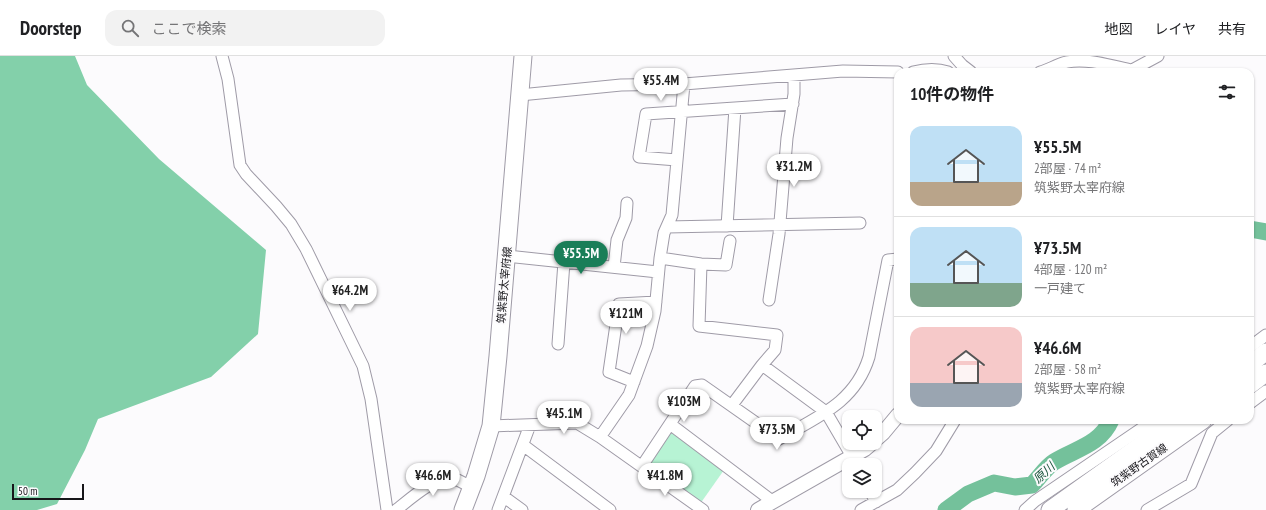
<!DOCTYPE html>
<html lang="ja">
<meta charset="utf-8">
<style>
body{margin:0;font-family:"PT Sans Narrow","Noto Sans JP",sans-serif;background:#f2f2f2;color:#202124;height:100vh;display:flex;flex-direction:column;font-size:15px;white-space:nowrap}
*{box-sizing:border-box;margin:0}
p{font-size:13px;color:#757577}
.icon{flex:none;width:22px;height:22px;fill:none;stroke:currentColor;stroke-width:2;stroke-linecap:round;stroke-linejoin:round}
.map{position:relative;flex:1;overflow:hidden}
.side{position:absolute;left:894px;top:12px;width:360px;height:356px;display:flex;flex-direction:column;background:#fff;border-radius:12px;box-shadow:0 1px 3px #0004}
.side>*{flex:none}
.fabs{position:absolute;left:842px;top:354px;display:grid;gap:8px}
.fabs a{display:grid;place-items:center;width:40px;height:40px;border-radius:8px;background:#fff;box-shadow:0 1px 3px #0004;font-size:20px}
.scale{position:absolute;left:12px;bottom:10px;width:72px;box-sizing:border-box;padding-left:4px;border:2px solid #17161a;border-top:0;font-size:11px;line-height:14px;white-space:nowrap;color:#17161a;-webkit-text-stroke:3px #fcfbfd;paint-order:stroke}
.price{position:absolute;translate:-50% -34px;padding:0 9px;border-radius:14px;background:#fff;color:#222;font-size:13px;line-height:26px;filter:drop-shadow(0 1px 2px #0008)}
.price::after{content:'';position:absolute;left:50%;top:24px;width:12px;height:9px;margin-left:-6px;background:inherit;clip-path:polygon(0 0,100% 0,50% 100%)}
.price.current{background:#1a7e58;color:#fff}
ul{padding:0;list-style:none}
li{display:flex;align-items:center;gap:12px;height:100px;padding:0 16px}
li+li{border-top:1px solid #e0e0e0}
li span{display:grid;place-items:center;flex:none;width:112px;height:80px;border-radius:12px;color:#555}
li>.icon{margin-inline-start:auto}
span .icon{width:48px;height:48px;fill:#fffc;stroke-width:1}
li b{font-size:17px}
h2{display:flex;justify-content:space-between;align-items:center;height:48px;padding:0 16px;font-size:17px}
header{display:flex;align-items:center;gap:24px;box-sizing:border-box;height:56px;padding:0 20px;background:#fff;border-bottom:1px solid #e0e0e0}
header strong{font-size:19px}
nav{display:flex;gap:22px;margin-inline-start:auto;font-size:14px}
.search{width:280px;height:36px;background:#f2f2f2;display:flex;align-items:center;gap:10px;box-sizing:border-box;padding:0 14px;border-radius:12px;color:#757577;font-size:15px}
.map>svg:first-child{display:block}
.green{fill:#b7f3d4}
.forest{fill:#83d0aa}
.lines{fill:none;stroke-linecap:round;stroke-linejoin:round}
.river{stroke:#74c19b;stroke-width:17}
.minor-casing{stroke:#9f9ba7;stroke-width:13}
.tertiary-casing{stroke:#9f9ba7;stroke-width:16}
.primary-casing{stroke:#9f9ba7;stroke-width:19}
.minor{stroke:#fff;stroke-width:11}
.tertiary{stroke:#fff;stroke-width:14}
.primary{stroke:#fff;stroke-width:17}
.labels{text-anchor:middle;stroke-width:4;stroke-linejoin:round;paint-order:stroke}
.street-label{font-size:11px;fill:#17161a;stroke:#fcfbfd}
.water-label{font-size:12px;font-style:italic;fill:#165239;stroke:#fcfbfd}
</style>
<header>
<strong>Doorstep</strong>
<div class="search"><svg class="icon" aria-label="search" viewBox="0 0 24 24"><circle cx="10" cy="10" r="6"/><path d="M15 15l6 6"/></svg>ここで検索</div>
<nav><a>地図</a><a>レイヤ</a><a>共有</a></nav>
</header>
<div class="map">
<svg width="1266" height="454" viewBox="0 0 1266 454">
<rect width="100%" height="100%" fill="#fcfbfd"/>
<path class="green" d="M675,377L724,414L700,448L650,412L649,405L668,378Z"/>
<path class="forest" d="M0,0H75L87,29L159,103L266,194L258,278L211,321L98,363L85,394L57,448L37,454H0Z"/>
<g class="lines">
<path class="river" d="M1250,173L1266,176
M946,454L968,438L994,427L1015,431L1032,429C1039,422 1046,411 1054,406C1075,393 1100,389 1111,364"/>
<defs>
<path id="minor" d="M222,0L228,23L240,109L246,118L276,150L291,168L306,193L363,310L371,343L387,454
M954,0L962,9L971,16
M913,16C925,13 936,12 948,16
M1040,16C1049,14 1057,8 1067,6C1088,2 1112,10 1132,14L1158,0
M520,39L621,29L684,28L843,15L898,16
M677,104L639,101L646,58L793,48
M727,170L735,52
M667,171L860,167
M507,200L658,216
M660,202L701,208L726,209L730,185
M701,208L699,270L777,279L775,294L762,309
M614,211L617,184L626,162L627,147
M769,244L779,178L787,82L794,38V19
M558,288L564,206
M1250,291L1266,279
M634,326L609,316L619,248L656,246
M1250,347L1266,335
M732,349L762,309L826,356L857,409
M670,368L772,445
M491,370L577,367L600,381L703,454
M600,381L629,339L647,290L655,255L660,202L664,177L672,159L684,28
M523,389L610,454
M642,410L695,330L702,329L779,383C817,361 855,347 869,301L888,204L898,203
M870,435L876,446
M504,441L522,454
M396,454C409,444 437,418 454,423C460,424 466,429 471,431
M498,454L530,369
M861,454L897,434L915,417L936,395L955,364
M1025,454L1035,445L1154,364
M1147,454L1191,428L1212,377L1228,364"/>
<path id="tertiary" d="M875,384L883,377L898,359
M758,454L865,393L872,387"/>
<path id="primary" d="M1250,308L1266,296
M1250,329L1266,317
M463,454L476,420L491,370L498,300L523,0
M1050,454L1176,364
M1076,454L1203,364"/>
</defs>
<use href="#minor" class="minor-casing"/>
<use href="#tertiary" class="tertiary-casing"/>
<use href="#primary" class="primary-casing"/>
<use href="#minor" class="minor"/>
<use href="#tertiary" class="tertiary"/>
<use href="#primary" class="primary"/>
</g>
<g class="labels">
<g class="street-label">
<text transform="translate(504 229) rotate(-85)" y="4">筑紫野太宰府線</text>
<text transform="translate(1139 409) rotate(-35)" y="4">筑紫野古賀線</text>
</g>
<g class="water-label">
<text transform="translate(1044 417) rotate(-43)" y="4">原川</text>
</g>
</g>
</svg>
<div class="fabs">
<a><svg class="icon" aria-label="locate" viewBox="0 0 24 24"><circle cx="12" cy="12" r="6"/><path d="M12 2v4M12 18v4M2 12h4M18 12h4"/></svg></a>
<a><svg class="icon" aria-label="layers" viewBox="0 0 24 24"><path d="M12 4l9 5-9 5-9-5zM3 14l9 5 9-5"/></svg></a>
</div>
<div class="scale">50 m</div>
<b class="price" style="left:661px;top:46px">¥55.4M</b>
<b class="price" style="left:794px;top:132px">¥31.2M</b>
<b class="price current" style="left:581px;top:219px">¥55.5M</b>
<b class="price" style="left:350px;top:256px">¥64.2M</b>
<b class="price" style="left:626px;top:279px">¥121M</b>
<b class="price" style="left:684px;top:367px">¥103M</b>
<b class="price" style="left:564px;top:379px">¥45.1M</b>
<b class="price" style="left:777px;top:395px">¥73.5M</b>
<b class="price" style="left:433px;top:441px">¥46.6M</b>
<b class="price" style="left:665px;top:441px">¥41.8M</b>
<section class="side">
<h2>10件の物件<svg class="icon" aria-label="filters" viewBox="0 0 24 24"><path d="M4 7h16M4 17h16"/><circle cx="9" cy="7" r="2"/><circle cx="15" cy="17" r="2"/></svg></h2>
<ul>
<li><span style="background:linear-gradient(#bfe0f5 70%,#b9a48a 0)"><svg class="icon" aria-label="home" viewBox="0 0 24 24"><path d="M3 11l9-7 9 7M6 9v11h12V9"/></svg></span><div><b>¥55.5M</b><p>2部屋 · 74 m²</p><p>筑紫野太宰府線</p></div></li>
<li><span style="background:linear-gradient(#bfe0f5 70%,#7fa58c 0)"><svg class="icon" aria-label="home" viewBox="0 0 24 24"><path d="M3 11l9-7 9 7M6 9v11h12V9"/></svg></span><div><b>¥73.5M</b><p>4部屋 · 120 m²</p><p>一戸建て</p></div></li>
<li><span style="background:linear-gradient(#f6c9c9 70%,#9aa5b1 0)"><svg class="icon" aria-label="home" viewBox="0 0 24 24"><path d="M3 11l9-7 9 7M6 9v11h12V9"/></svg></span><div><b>¥46.6M</b><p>2部屋 · 58 m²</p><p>筑紫野太宰府線</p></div></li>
</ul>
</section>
</div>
